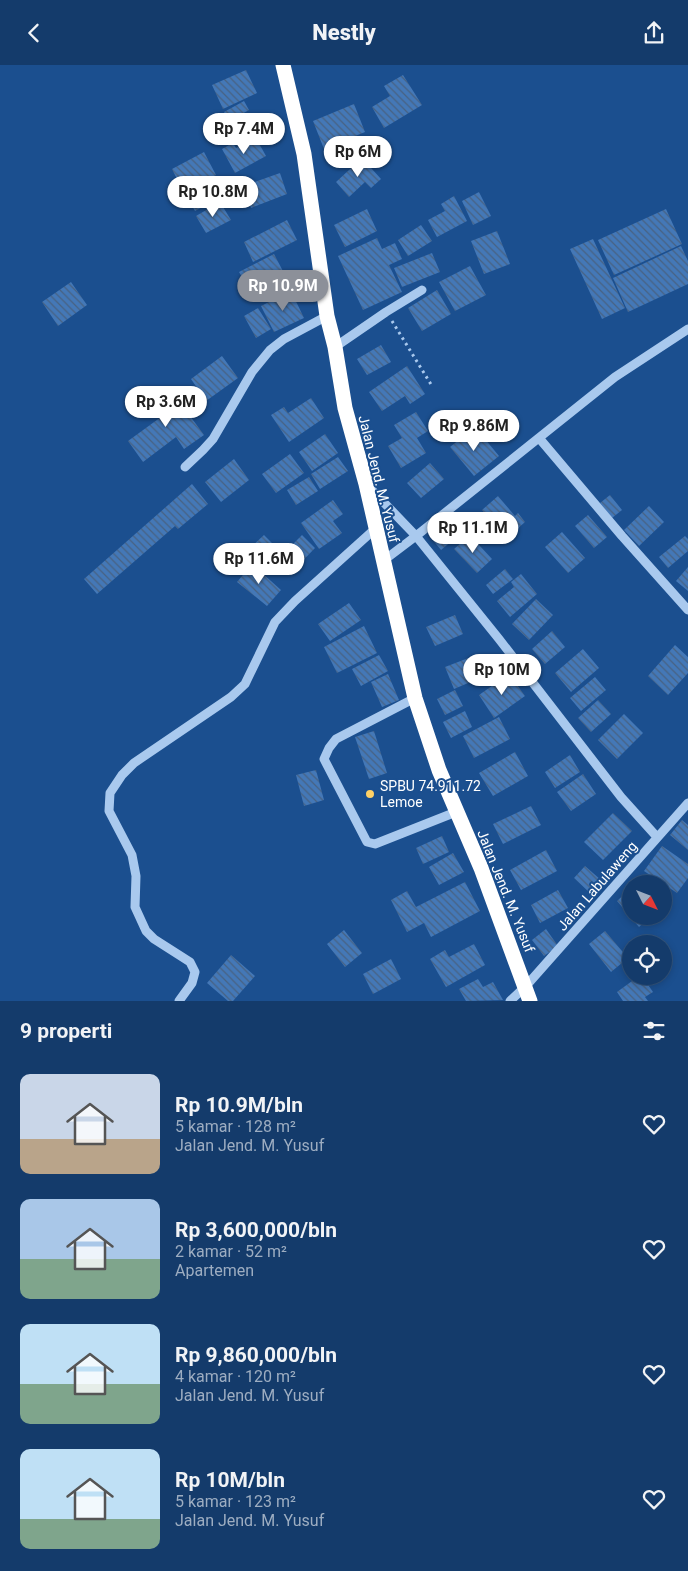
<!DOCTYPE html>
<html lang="id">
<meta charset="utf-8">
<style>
body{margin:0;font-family:Roboto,sans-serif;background:#214673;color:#f1f3f6;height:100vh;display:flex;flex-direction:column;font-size:19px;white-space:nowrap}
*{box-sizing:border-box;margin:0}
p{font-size:16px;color:#9dadc1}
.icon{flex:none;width:28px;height:28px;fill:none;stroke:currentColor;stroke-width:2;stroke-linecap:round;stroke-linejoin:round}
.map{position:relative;height:936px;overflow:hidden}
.panel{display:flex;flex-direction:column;background:#143b6b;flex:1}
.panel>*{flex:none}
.needle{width:32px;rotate:132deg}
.controls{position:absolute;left:622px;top:810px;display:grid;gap:10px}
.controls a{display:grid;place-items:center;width:50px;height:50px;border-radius:50%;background:#143b6b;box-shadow:0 2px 8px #0003,0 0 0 1px #33557e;font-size:25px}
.price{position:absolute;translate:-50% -42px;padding:0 11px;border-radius:18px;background:#fff;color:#222;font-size:16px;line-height:32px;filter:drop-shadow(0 1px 2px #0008)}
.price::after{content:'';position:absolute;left:50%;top:30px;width:15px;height:11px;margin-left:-8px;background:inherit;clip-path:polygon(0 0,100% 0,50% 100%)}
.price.selected{background:#8c9099;color:#fff}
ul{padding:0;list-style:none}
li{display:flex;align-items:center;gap:15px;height:125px;padding:0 20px}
li span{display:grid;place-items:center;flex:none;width:140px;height:100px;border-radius:10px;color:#555}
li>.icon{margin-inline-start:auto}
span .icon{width:60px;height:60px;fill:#fffc;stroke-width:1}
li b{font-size:21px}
h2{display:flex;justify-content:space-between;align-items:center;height:60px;padding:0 20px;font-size:21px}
header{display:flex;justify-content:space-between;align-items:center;height:65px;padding:0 20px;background:#143b6b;font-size:22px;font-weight:800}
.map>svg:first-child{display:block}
.building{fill:url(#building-back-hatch)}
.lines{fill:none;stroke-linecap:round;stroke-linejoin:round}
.path{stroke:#a9c9ee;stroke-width:3;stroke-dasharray:2.5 4;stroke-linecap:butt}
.minor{stroke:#a9c9ee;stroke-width:9}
.highway{stroke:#fff;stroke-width:15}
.poi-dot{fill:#ffd166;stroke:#1b4f8f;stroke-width:2}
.labels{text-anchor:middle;stroke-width:4;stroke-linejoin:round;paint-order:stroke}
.street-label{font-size:14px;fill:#fff;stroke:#1b4f8f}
.poi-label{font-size:14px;fill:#fff;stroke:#1b4f8f;text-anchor:start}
</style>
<header><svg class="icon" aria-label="back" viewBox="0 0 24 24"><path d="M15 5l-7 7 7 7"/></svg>Nestly<svg class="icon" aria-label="share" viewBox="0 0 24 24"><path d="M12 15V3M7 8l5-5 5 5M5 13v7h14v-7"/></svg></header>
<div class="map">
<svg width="688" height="936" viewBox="0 0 688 936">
<defs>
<pattern id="building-back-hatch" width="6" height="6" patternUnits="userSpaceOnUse" patternTransform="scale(1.25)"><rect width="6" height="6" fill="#4478b7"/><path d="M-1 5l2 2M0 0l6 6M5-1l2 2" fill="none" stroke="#486282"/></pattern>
</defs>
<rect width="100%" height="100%" fill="#1b4f8f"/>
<path class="building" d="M246,5L257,28L223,44L212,20Z
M403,10L422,40L384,63L372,42L390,31L384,21Z
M244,36L249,45L229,56L224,47Z
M354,39L365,67L324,84L313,56Z
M250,49L258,64L235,76L227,62Z
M256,73L266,91L235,108L222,84L233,78L236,83Z
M204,87L216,110L183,126L172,104Z
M362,93L381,114L371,123L365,117L349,132L336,117Z
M280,108L287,129L251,143L243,121Z
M213,117L221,132L195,146L187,132Z
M479,127L491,151L473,160L462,136Z
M454,131L467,156L437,172L428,155L445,146L441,139Z
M220,137L231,155L206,168L196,151Z
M367,144L377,166L345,182L334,160Z
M666,144L682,179L614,210L598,175Z
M287,155L297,175L253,197L244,177Z
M421,160L432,176L408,191L398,175Z
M497,166L510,199L484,209L471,176Z
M377,173L382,184L395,178L402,194L389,200L402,227L363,245L338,191Z
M593,174L625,243L602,254L570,184Z
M681,181L688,196V219L628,247L613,213Z
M432,188L440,207L402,222L394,203Z
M274,189L285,210L250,227L239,207Z
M470,201L486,230L455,246L439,217Z
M71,217L87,240L58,261L42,237Z
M437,225L451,249L422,266L408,243Z
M291,226L304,253L274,267L261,241Z
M258,243L271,264L256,273L244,251Z
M381,280L391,297L367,310L357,294Z
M222,291L238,313L206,336L191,314Z
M407,301L425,329L410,339L405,331L382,346L369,327Z
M171,325L204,370L184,384L176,372L143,397L128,376L161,352L152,339Z
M311,333L324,353L289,377L271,350L284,342L288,348Z
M416,347L428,366L417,373L426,388L401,403L388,381L402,373L394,360Z
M475,362L499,391L474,411L450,382Z
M325,369L338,388L312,406L299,387Z
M290,389L304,408L276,428L262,409Z
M338,392L348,406L320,424L311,409Z
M234,394L249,415L221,437L205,417Z
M430,398L444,414L421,433L407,418Z
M309,412L318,426L296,440L287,425Z
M192,419L208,439L178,464L175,461L97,529L84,514Z
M610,430L622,445L612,453L600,438Z
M498,431L515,451L518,448L525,457L506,474L482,445Z
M333,435L343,449L333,456L342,468L319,484L301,458Z
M649,441L664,457L639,481L624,465Z
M588,450L607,472L594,483L575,461Z
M442,463L453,475L441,485L431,473Z
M562,467L585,493L568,508L545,482Z
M264,470L273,479L260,490L252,481Z
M302,470L315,483L289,510L271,491L284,478L289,483Z
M470,470L492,494L477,508L454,484Z
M685,471L688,474V486L668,503L659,492Z
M252,499L281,525L267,541L237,517Z
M688,502V526L676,516Z
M505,504L513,514L493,529L486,520Z
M521,509L537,529L510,552L497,536L514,522L511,517Z
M536,534L553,550L529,575L512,559Z
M349,538L361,555L330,576L318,559Z
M455,550L463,569L435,581L426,562Z
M364,561L377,588L337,608L324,582Z
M552,566L565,582L545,599L532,584Z
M675,580L688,592V608L668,630L648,611Z
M583,584L599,603L571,627L555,608Z
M379,590L388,606L361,621L352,604Z
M471,592L480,613L454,624L445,602Z
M501,595L509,608L493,618L485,605Z
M388,609L399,635L382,642L371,617Z
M509,609L525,631L494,653L479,630Z
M595,612L606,625L581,646L570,633Z
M455,625L463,641L445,650L437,634Z
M598,635L611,649L591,667L578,653Z
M465,646L472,662L451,673L443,657Z
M624,649L643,668L617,694L598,675Z
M499,652L510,674L474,693L463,671Z
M374,666L387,708L369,714L355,672Z
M515,687L528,711L493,731L479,708Z
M570,690L580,707L555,723L545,707Z
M316,705L324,735L304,741L296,710Z
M583,709L596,729L571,746L557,727Z
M531,741L541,760L503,779L493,759Z
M613,748L632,766L603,795L584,777Z
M682,755L688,760V785L670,770Z
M442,771L449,787L423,799L416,783Z
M662,781L688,799V813L677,828L644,806Z
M546,785L557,806L521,825L510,805Z
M453,788L464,807L439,820L429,802Z
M585,801L601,815L590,828L574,813Z
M465,817L480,846L431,872L424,858L407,867L391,835L407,826L416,842Z
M631,823V851H651L639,862L617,836Z
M558,825L568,843L540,858L531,840Z
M546,864L558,881L544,891L532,875Z
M344,865L362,888L345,902L327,879Z
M605,866L628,893L611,907L589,879Z
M474,879L485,900L446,922L430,894L445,885L449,892Z
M231,890L255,911L233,936H228L207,918Z
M391,894L401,914L373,929L363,909Z
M639,911H642L653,927L645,932L648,936H623L617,927Z
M478,914L483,922L493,917L503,935L466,936L459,924Z"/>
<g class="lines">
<path class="path" d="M392,256L432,321"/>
<path class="minor" d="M335,282L386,247L422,225
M539,373L622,471L688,545
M185,402L203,385L213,374L252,307L270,285L284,274L327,251
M368,421L416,471L499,574L621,732L657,772
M383,496L416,471L615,312L688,264
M415,633L336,674L329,683L324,694L367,777L375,779L456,747
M179,936L192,918L195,907L190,897L154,874L146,866L135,842L136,811L132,790L109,746L110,728L122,710L134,698L231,632L245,619L275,557L295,536L376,463
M510,936L526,921L688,738"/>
<path class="highway" d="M283,0L304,89L327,251L335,282L345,343L366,419L415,633L439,705L481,803L530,936"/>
</g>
<circle class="poi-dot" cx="370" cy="729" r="5"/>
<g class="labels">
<g class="street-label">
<text transform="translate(379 414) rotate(76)" y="5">Jalan Jend. M. Yusuf</text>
<text transform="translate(597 821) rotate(-49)" y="5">Jalan Labulaweng</text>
<text transform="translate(506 826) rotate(68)" y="5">Jalan Jend. M. Yusuf</text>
</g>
<g class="poi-label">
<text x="380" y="726">SPBU 74.911.72<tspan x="380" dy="16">Lemoe</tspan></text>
</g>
</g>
</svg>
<div class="controls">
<a><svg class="needle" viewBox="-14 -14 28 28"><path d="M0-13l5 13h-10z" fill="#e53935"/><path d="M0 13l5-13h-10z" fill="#9dadc1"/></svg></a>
<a><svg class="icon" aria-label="locate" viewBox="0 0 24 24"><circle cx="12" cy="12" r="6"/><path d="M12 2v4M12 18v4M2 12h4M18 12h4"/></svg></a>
</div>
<b class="price" style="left:244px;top:90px">Rp 7.4M</b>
<b class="price" style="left:358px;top:113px">Rp 6M</b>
<b class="price" style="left:213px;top:153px">Rp 10.8M</b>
<b class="price selected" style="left:283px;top:247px">Rp 10.9M</b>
<b class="price" style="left:166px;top:363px">Rp 3.6M</b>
<b class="price" style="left:474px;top:387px">Rp 9.86M</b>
<b class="price" style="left:473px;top:489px">Rp 11.1M</b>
<b class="price" style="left:259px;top:520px">Rp 11.6M</b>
<b class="price" style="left:502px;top:631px">Rp 10M</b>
</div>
<section class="panel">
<h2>9 properti<svg class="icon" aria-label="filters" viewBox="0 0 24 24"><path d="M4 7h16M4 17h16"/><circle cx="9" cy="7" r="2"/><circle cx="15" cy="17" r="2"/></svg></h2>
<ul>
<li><span style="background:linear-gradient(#c9d6e8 65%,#b9a48a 0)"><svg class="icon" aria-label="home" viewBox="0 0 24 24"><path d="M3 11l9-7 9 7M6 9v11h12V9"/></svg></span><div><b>Rp 10.9M/bln</b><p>5 kamar · 128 m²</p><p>Jalan Jend. M. Yusuf</p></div><svg class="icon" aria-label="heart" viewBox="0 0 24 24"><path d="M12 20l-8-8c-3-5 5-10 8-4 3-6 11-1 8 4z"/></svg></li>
<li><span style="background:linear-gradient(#a9c7e8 60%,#7fa58c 0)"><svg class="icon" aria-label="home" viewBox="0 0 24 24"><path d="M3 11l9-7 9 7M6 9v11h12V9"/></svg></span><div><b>Rp 3,600,000/bln</b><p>2 kamar · 52 m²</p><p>Apartemen</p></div><svg class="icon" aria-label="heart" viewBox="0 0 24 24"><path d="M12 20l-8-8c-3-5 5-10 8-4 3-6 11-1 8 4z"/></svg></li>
<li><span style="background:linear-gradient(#bfe0f5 60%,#7fa58c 0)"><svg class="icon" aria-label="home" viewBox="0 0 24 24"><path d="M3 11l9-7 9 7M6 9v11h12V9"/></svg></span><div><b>Rp 9,860,000/bln</b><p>4 kamar · 120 m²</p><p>Jalan Jend. M. Yusuf</p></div><svg class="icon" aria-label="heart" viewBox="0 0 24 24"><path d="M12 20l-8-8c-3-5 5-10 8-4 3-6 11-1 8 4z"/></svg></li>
<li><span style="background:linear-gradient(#bfe0f5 70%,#7fa58c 0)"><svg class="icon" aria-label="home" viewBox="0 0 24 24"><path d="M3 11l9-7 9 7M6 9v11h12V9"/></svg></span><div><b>Rp 10M/bln</b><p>5 kamar · 123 m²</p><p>Jalan Jend. M. Yusuf</p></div><svg class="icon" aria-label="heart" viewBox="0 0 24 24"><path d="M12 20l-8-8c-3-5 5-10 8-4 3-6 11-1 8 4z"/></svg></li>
</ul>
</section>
